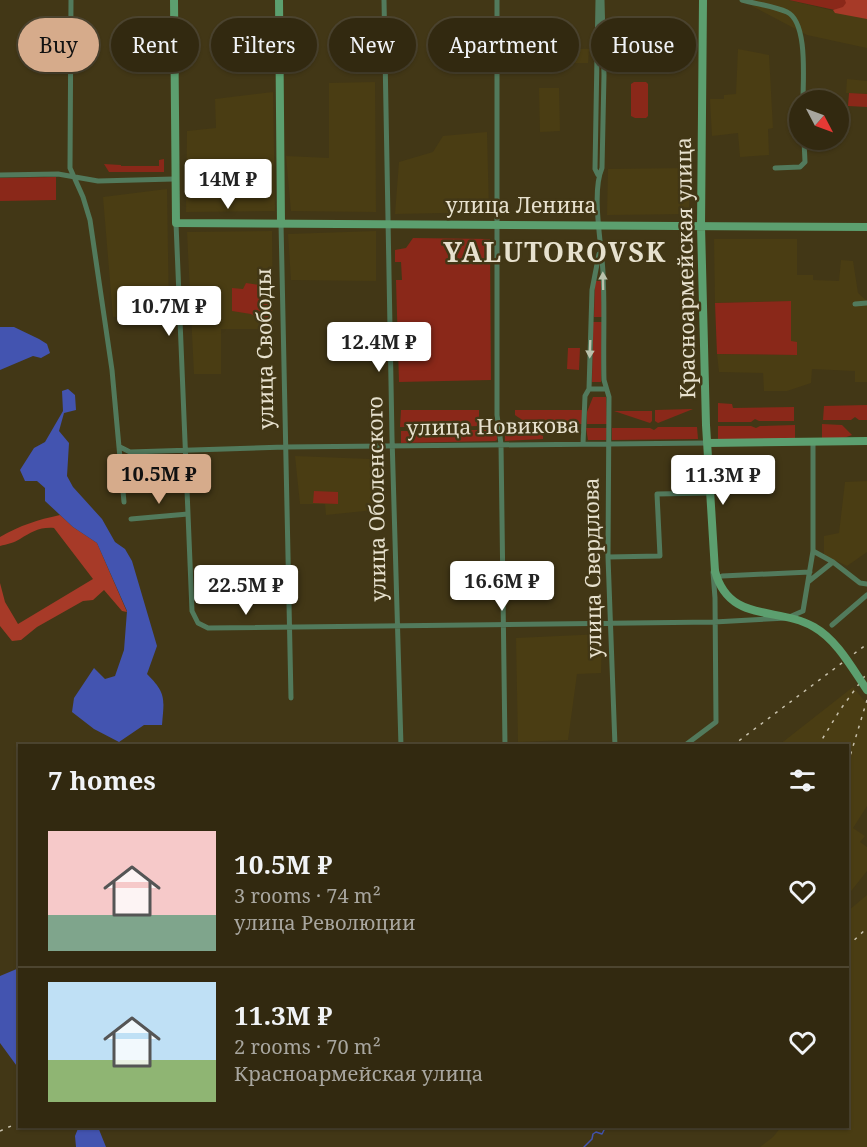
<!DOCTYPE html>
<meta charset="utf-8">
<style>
body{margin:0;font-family:"Noto Serif",serif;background:#3a3119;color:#f1f3f6;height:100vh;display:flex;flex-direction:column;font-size:22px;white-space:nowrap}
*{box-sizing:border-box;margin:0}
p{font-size:20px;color:#a8a69f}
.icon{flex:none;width:33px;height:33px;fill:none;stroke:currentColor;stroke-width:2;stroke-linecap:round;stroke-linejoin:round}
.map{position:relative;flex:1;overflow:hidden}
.panel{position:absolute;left:18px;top:744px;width:831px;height:384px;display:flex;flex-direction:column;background:#322910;border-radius:0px;box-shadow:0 2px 4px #0004,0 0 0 2px #4d4530}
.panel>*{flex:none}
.top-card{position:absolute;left:18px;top:18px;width:831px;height:54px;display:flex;gap:12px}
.needle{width:39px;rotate:131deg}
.tools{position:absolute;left:789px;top:90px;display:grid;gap:12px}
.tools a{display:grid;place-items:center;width:60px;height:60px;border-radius:50%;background:#322910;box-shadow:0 2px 4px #0004,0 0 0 2px #4d4530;font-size:30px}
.price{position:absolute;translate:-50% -51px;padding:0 14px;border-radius:6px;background:#fff;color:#222;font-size:20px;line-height:39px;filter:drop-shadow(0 2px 3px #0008)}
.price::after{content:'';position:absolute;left:50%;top:36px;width:18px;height:14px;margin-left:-9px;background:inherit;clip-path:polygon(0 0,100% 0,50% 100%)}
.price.current{background:#d6ab8b;color:#111}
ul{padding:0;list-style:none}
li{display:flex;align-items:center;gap:18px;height:150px;padding:0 30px}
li+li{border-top:2px solid #4d4530}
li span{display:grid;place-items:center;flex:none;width:168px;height:120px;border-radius:0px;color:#555}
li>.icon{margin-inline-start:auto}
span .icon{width:72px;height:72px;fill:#fffc;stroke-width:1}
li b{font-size:26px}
h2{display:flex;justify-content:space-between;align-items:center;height:72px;padding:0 30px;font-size:26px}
.tag{padding:0 21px;border-radius:27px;background:#322910;box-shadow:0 2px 4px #0004,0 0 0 2px #4d4530;font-size:21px;line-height:54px}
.tag.current{background:#d6ab8b;color:#111}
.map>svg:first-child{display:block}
.built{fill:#4a3d13}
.green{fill:#8a2819}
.forest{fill:#a73a28}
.water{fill:#4354b0}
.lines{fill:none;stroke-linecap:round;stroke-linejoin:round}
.stream{stroke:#4354b0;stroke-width:1.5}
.street{stroke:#527a5c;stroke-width:5}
.secondary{stroke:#5c9f6f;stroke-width:8}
.rail{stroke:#c7c0ab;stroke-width:1.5;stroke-dasharray:3 6;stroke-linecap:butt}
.secondary-bridge{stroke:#5c9f6f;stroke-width:8}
.oneway{fill:#bac2ac}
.labels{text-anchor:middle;stroke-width:5;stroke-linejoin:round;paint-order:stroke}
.street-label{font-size:21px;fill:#e7e1ce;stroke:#423716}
.district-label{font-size:27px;font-weight:bold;letter-spacing:1.5px;fill:#e7e1ce;stroke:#423716}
</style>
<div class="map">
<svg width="867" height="1147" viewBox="0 0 867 1147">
<rect width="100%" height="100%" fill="#423716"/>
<path class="built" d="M753,0H789L867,19V48L807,35L752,6Z
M500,28H553V49H589L588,63H500Z
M738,49L769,55L773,128L768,129L769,155L740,157L738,133L712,136L710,99H724V95L736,94Z
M847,79L867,81V94L846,93Z
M375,82L376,212L291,211L286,156L329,158V83Z
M539,88H559L560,131L540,132Z
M273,92L275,211L186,212L187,131L216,128L215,99Z
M487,132L489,212L395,214L399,162L433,152L443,136Z
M690,168L689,214L607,215L608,169Z
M167,189L169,314L113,317L103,197Z
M272,231L273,329H221V374H194L187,232Z
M376,231V281L291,280L288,234Z
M714,239H797V275H813V280L839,281L841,260L853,261L858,293L867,301V382H855V371L812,369L811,383L787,391H764L763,373L719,372L717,354L796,355L797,342H791V301L715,303Z
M295,456L370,459L372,489H383L384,509L326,515L325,504H300Z
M867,481V552L847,566L824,555V536L839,533L845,482Z
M602,634L601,673L577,674L568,740L518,742L516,638Z
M853,687L867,704V806L853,828L865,836L860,842L867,847V871L848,895V746L779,745Z
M867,895V1147H760L773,1137L781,1127L848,1126V911Z"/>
<path class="green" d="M789,0H867V17Z
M634,82H646L648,84V116L646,118H635L631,116V84Z
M849,93L867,94V107L848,106Z
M164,159V172H109L104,164L121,165V166H159V160Z
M56,177V200L0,201V178Z
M413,238L490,239L491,380L399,382L396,280H402L401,262H395V250L406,248Z
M595,281H601L602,317H594Z
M246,283L260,285L262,289L272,293V319L266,323L251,314L232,311V288L243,289Z
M791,301V341L797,342V355L717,354L715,303Z
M593,322H602L601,382H592Z
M568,348H580L579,370L567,369Z
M593,397H606L607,424H587V412Z
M718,403L732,404L733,408L794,407V421H759L755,419L751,422H718Z
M867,405V420H859L855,417L851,420H823L824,406Z
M693,409L658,423L655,421V410Z
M401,410H479V426L450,427L446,424L441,427H400Z
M515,410H582L583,424L549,425L543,422C533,429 524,421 515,415Z
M614,411H652V421L650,423Z
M822,424L842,425L852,435L841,439L822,438Z
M795,425V440H718V426H751L756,428L760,426Z
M658,427H697L698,439L612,440V428H650L654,430Z
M586,428H607L606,440H588Z
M533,429L543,436V439L505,441V430Z
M450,430H497V440L495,441L401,443V431H441L444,433Z
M314,491L338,492V504L313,503Z"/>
<path class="forest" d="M845,0H867V19L835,13L833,10L843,7L846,3Z
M60,515L73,527L97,543L127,612L122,611L104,590L93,600L83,601L37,627L21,640L12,641L0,626V583L5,602L18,624L93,579L54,528C39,527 32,532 20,539C14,543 7,544 0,546V537C21,525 37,520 60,515Z"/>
<path class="water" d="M0,327H14L39,339L47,344L50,353L41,358L33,356L0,370Z
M68,389L75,395L76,410L64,413L59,431L69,443L67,476L73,487L102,519L115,542L125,549L132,561L157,646L147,674C167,694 164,699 162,725H144L119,742L94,729L72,712L74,698L94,668L105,679L115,676L124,650L127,611L97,543L73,527L45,501V488L37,481H25L20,470L34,448L45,442L63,411L62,391Z
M19,968V1069L0,1043V976Z
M79,1126L98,1127L106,1147H76L75,1136Z"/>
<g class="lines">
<path class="stream" d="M584,1147L592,1139L593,1134L596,1132L602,1134L606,1126"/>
<path class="street" d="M71,0L70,168L83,197L90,220L112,370L124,502
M384,0L392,437L401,746
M497,0V415L501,444L505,746
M598,0L595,169L598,175
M602,0L604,75L602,168C591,193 602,246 603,273C605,309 603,345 604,380L609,397L608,557L615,746
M742,0C756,4 774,6 787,12C808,22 803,79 803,100
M775,168L800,167L805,162L804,140
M0,175L58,174L98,181L174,179
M176,223L192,611L198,623L208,628L714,622L787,618L803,611L813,551V442
M281,223L291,698
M855,304L867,303
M589,389H606
M583,444L585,396L589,389L592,290L599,254
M120,447L130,452L285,447L708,443
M131,519L188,514
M813,551L833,562L860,583L867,584
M608,557L660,556L657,494L709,493
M722,576L810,572
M808,582L833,562
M832,625L867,595
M684,746L716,722L715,598L713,572"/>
<path class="secondary" d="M174,0L176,223L867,227
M279,0L281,223
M703,0L701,226L706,425L715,571
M708,443L867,441"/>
<path class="rail" d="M732,746L867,644
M818,746L840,710L867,673
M848,763L867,700
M848,946L867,928
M0,1131L20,1122"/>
<path class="secondary-bridge" d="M715,571C729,624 778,606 814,627C837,640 852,668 867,690"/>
</g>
<defs><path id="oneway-solid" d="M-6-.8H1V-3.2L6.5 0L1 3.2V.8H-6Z" transform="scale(1.5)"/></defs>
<g class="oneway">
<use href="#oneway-solid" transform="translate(603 281) rotate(-91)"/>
<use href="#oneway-solid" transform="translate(590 349) rotate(92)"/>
</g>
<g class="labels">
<g class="street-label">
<text x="521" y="213">улица Ленина</text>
<text transform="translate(686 268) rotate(-91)" y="7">Красноармейская улица</text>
<text transform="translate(265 349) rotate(-91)" y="7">улица Свободы</text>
<text transform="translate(493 427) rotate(-1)" y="7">улица Новикова</text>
<text transform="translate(377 499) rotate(-91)" y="7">улица Оболенского</text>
<text transform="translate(593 568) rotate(-91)" y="7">улица Свердлова</text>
</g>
<g class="district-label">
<text x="555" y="262">YALUTOROVSK</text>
</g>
</g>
</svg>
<div class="tools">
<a><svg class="needle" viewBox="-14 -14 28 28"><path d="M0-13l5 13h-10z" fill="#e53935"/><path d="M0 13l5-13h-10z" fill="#a8a69f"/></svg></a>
</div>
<b class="price" style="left:228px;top:210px">14M ₽</b>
<b class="price" style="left:169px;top:337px">10.7M ₽</b>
<b class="price" style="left:379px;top:373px">12.4M ₽</b>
<b class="price current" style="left:159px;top:505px">10.5M ₽</b>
<b class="price" style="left:723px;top:506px">11.3M ₽</b>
<b class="price" style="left:502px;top:612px">16.6M ₽</b>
<b class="price" style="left:246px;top:616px">22.5M ₽</b>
<div class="top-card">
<a class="tag current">Buy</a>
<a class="tag">Rent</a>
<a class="tag">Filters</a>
<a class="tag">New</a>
<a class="tag">Apartment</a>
<a class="tag">House</a>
</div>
<section class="panel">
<h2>7 homes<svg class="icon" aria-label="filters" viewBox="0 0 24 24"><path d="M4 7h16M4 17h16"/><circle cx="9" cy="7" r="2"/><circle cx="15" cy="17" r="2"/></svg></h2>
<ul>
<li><span style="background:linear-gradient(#f6c9c9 70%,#7fa58c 0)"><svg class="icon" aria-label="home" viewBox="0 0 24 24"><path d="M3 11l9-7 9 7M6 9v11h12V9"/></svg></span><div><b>10.5M ₽</b><p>3 rooms · 74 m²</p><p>улица Революции</p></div><svg class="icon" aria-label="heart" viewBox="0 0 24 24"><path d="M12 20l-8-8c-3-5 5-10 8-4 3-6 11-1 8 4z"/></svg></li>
<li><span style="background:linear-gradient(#bfe0f5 65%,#8fb573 0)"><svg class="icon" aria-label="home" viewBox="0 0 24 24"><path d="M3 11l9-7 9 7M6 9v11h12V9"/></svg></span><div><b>11.3M ₽</b><p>2 rooms · 70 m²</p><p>Красноармейская улица</p></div><svg class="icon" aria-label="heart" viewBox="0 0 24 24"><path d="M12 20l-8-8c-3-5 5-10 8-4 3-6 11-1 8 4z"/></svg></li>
</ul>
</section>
</div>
